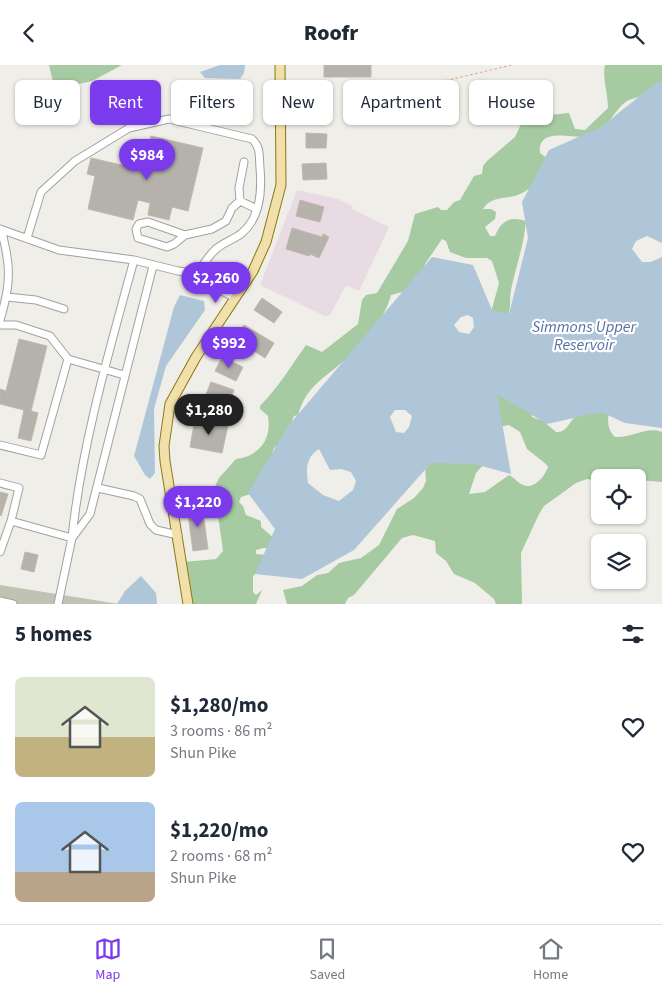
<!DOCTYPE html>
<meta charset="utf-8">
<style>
body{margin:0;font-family:"Source Sans 3",sans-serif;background:#f2f2f3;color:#1f2937;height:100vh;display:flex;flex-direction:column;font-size:19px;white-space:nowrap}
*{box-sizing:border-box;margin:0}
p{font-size:16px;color:#747a83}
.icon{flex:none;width:28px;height:28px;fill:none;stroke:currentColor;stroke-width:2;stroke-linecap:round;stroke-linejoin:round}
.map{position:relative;height:539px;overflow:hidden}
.sheet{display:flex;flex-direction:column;background:#fff;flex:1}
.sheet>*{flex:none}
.top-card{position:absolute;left:15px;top:15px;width:632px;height:45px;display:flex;gap:10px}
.buttons{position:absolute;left:591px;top:404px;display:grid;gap:10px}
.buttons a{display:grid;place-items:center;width:55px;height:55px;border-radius:8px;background:#fff;box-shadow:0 1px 4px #0004;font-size:25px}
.price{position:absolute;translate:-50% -42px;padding:0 11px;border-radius:18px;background:#7c3aed;color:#fff;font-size:16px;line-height:32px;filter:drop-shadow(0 1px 2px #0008)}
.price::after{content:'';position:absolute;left:50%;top:30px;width:15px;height:11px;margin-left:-8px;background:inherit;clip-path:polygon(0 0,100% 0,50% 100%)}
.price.on{background:#222;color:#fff}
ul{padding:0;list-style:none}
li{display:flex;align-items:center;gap:15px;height:125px;padding:0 15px}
li span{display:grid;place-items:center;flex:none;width:140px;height:100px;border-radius:8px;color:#555}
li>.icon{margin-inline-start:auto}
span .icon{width:60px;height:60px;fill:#fffc;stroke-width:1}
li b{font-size:21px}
h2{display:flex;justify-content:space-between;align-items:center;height:60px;padding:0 15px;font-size:21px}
.chip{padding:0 18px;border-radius:8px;background:#fff;box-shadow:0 1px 4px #0004;font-size:18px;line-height:45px}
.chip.on{background:#7c3aed;color:#fff}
header{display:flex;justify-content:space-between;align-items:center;height:65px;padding:0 15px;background:#fff;font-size:22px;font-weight:800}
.menu{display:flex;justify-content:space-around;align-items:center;height:70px;border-top:1px solid #e0e1e3;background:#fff;font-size:14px;color:#747a83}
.menu a{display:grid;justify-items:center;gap:2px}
.menu .on{color:#7c3aed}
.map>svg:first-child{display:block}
.industrial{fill:#e8dbe3}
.construction{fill:#c0c3b4}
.forest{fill:#a6caa1}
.water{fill:#aec6d8;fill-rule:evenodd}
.building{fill:#b5b1ab;stroke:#c0b8ac}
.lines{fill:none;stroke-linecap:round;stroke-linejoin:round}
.minor-casing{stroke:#a1a1a1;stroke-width:9}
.major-casing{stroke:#8a7912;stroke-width:11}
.path{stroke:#ea9d7e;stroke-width:1;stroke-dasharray:2.5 2.5;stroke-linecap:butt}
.minor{stroke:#fff;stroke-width:7}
.major{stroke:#f1e0ab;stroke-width:9}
.labels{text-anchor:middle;stroke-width:4.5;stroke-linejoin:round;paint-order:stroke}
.water-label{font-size:16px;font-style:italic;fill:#5770a5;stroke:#fff}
</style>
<header><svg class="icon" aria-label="back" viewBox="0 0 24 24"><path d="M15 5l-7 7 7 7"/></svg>Roofr<svg class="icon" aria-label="search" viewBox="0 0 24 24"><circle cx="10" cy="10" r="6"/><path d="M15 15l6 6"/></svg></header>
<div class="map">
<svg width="662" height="539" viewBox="0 0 662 539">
<rect width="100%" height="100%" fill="#efeee8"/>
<path class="industrial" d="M297,125L338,134L353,141L352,144L389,162L359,226L348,221L345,222L330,250L325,251L260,220Z"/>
<path class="construction" d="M0,520L119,539H0Z"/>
<path class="forest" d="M49,0H122L92,16L61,23L53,17Z
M605,0H662V26C651,30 639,31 629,35C614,42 607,70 585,72C571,73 537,62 540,88L548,94C541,106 536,122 522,128C509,135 491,130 483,144H491L496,147L495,154L485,162L490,171H495C502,155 510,151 526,156C524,180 516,201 511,225C509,236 512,245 506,255L490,251L499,218L492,196L487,193H466L450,187L446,176L442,174L425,199L423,212L417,223L391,230C385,253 367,274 350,290C328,312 307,318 298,350L294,351L286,372L280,375L278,380L274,383L260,426L241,432L239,437L243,441L246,450L261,456V462L288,485L263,483L256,485V489L268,490L266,496H261V504L253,511V527L256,530L262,525L256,539H188L184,497L216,494L223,486L216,436L211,430L219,413L236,394C259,391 272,375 268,351L260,344V341C278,323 291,301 306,280L322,287L358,259L362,235L366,230L377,228L408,176L415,149L438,142L441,145H447L454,137L460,135L474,111L482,109L483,101L487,96L515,72L524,53L569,48L575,64L585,65L608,43C608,28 602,12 605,0Z
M502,321L530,340L532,352L543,356L556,367C566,368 568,359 574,353C583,345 598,345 609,342C608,353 606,364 615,372C633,373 646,361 662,367V417L638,415V412H600V416L587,414L576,418L544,441L539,449L521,488L522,539H496L494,534L475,518L454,509L446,496L436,488L435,476L413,470L402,473L354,530L348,533L345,539H287L283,525L302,521L317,510L328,508L339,498L361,493L379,480L397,444L414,433L423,423L426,416L425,403L432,394L490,392L476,408L469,429L485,427L509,410C515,413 518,418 523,420C534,425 545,411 548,402L546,399L527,384L520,367L509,360L499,362L496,329Z"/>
<path class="water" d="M220,0H245L244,8L240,14L205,13L200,7Z
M662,17V178L647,171L636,176L632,184L642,197H651L662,192V363L625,358L601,347L547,359L497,329L511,409L474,399L431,398L354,485L302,514L255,509L275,464L248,428L289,360L432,192L473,200L492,245L509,249L528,173L522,137L549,85L601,62L656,18ZM468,250L473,253L474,262L469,269L459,267L454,260L461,252ZM395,345H405L412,351L409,362L404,368L396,367L390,352ZM319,384L330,405L341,404L351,407L356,416L353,425L339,436L323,430L308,418C306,404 306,392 319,384Z
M180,230L204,236L205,245L166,301L154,344L155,408L150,414L145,410L134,391L174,242Z
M141,511L156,528L157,539H117L125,526Z"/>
<path class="building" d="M324,0H371V12H324Z
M306,68L327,69L326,83H306Z
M151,71L203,83L188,146L172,142L169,155L148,150L150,138L138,135L133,155L88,144L95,111L87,109L91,93L143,105Z
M326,98L327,114L303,115L302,99Z
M300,135L324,142L320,157L296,151Z
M292,163L322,172L323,169L329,172L319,193L310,189L309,191L286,184Z
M262,233L282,247L274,258L254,245Z
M244,260L274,278L265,293L235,274Z
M19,274L47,281L31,346L38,348L31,376L18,373L24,345L0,339V324L6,326Z
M222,292L243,302L236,316L215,306Z
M211,317L234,325L228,341L205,332Z
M195,354L228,360L222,388L190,382Z
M0,427L8,429L1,451L0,450Z
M202,440L208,484L193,486L187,442Z
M25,487L38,490L34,507L21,504Z"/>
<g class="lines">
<defs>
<path id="minor" d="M240,136L239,123L244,97
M0,164L59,185L134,195L178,206L214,210L244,219
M185,170L148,157L139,159L136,164L138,173L167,182L174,179L185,170L212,164L226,156L232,143L240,136L257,144
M27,173L41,127L75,96L129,63L169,54L252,74C261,82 259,92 260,103C262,125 261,152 242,168C235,174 224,177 216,184C208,191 203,200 197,209
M134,195C110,283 81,382 72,473L90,449L153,201
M198,209L210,220L236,233
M7,232L36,235L64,244
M0,255C6,235 11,214 7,192C6,183 3,174 2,165
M0,260H16L50,271L68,294L41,390L0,380
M68,294L124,310
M0,418L19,423L11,456L72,473L58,539
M98,423L134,431L140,434L150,459L156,465L178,470
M0,487L11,456
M0,536L13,539"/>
<path id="major" d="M188,539L165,396L164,381L170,339L196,292L253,206L266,177L281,120L280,0"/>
</defs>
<use href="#minor" class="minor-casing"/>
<use href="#major" class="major-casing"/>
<path class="path" d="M375,44L395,45L406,40L419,26L440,17L512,0"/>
<use href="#minor" class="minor"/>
<use href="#major" class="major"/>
</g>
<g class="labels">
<g class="water-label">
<text x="584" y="267">Simmons Upper<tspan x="584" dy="18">Reservoir</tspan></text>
</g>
</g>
</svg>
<div class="buttons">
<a><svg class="icon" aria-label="locate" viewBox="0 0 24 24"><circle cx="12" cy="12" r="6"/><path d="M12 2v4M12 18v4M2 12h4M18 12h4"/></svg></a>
<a><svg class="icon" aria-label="layers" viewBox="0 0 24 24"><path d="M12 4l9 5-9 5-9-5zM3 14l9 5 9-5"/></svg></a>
</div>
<b class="price" style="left:147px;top:116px">$984</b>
<b class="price" style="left:216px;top:239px">$2,260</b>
<b class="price" style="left:229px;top:304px">$992</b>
<b class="price on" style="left:209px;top:371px">$1,280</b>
<b class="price" style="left:198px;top:463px">$1,220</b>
<div class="top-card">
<a class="chip">Buy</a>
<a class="chip on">Rent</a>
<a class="chip">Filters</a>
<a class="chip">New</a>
<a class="chip">Apartment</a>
<a class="chip">House</a>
</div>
</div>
<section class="sheet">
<h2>5 homes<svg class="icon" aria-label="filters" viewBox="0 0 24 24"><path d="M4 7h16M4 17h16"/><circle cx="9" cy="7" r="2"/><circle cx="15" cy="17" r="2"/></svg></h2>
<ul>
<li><span style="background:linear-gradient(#dfe7d0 60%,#c2b280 0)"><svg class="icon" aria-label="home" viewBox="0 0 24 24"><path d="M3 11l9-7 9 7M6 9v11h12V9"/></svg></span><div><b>$1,280/mo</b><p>3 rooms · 86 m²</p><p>Shun Pike</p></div><svg class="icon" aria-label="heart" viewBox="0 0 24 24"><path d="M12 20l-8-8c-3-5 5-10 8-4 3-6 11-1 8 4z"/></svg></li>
<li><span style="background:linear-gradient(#a9c7e8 70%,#b9a48a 0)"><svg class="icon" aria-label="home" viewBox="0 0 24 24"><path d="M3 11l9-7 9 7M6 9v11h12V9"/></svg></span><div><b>$1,220/mo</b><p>2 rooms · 68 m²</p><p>Shun Pike</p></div><svg class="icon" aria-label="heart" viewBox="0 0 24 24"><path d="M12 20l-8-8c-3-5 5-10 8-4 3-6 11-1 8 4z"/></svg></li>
</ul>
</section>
<nav class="menu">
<a class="on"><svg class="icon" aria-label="map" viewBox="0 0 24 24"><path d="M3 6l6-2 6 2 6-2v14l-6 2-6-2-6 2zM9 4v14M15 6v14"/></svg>Map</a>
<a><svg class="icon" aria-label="saved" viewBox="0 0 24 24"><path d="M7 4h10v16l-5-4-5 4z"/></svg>Saved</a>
<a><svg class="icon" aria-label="home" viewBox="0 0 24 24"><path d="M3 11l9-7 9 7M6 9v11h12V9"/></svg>Home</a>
</nav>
